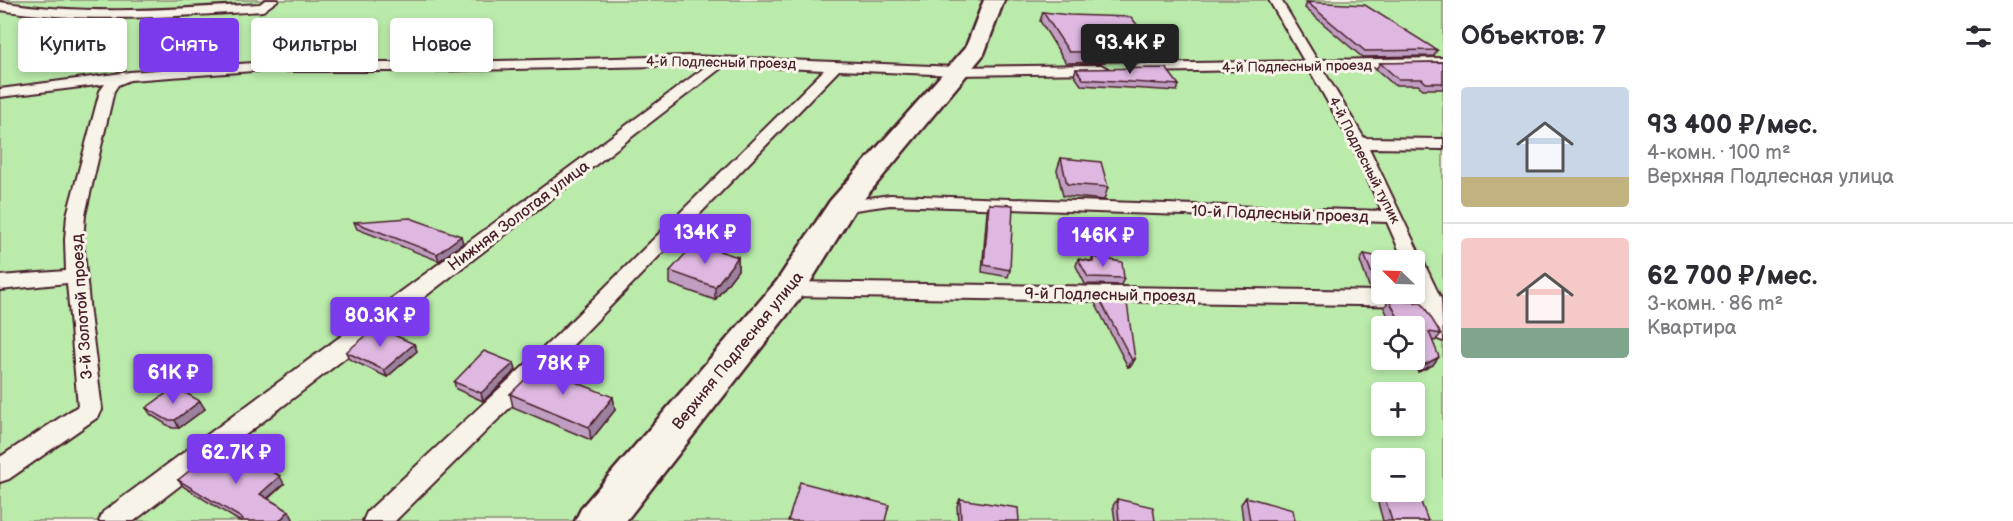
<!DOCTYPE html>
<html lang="ru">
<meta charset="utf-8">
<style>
body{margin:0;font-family:"Balsamiq Sans",sans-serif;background:#f7f7f7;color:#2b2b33;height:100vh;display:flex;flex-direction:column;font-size:22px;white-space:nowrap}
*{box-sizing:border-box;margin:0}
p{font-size:20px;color:#7c7c81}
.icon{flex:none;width:33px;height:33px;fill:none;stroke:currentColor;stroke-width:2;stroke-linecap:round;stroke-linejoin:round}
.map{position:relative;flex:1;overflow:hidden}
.details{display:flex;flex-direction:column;background:#fff;width:570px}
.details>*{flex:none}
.top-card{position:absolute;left:18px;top:18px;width:570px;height:54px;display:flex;gap:12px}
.needle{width:39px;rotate:293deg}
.fabs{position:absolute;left:1371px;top:250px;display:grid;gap:12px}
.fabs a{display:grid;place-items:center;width:54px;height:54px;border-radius:6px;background:#fff;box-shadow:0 3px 9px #0003;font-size:30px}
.price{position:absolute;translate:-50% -51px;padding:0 14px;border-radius:6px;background:#7c3aed;color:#fff;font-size:20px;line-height:39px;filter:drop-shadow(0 2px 3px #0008)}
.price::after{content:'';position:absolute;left:50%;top:36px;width:18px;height:14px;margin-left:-9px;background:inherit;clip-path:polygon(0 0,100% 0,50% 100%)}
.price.current{background:#222;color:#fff}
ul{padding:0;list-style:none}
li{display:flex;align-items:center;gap:18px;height:150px;padding:0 18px}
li+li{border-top:2px solid #e1e1e2}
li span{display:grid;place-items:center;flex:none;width:168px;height:120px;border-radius:6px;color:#555}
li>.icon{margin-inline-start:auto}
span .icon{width:72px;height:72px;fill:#fffc;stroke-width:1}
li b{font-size:26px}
h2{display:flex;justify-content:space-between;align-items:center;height:72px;padding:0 18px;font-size:26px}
.tag{padding:0 21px;border-radius:6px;background:#fff;box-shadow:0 3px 9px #0003;font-size:21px;line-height:54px}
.tag.current{background:#7c3aed;color:#fff}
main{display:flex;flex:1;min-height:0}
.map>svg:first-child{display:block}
.green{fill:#baebab;stroke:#82856b;stroke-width:1.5;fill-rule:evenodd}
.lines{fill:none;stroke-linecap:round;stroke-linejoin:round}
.service-casing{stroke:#4a1f2b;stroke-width:4}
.minor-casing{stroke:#4a1f2b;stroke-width:5}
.service{fill:#f7f3e8;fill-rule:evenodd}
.minor{fill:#f7f3e8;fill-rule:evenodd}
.wall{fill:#bf9ec1;stroke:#4a1f2b;stroke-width:1.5}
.shaded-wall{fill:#9b819d;stroke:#4a1f2b;stroke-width:1.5}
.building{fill:#deb8e0;stroke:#4a1f2b;stroke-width:1.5}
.labels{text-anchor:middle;stroke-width:6;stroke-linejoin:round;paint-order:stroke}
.far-street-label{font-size:14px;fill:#4a1f2b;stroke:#f7f3e8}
.street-label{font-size:16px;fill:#4a1f2b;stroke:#f7f3e8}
</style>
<main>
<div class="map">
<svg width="1443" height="521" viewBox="0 0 1443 521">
<rect width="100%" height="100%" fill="#f7f3e8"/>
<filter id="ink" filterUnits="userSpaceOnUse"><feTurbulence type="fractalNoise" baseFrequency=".0167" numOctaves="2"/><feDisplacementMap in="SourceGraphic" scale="12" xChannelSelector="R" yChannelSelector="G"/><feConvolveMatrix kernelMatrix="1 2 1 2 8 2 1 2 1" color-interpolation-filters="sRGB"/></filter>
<g filter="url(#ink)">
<path class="green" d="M0,0H1443V521H0ZM1382,261H1414V294H1382ZM1382,327H1414V360H1382ZM1382,393H1414V426H1382ZM1382,459H1414V492H1382Z"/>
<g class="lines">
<defs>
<path id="service" d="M265,0H278L263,11C175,16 88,24 0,10V2C87,16 173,9 260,4Z
M1269,0H1281L1317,60L1443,58V66L1322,68L1364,138L1443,139V149L1369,148L1441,299L1443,341L1435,338L1422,306L789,296L782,294L779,289L782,284L789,282L1382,291V294H1414V261H1404L1387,222L890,205L841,212L835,211L832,207L835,203L841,202L890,195L1382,211L1351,143L1309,69L1140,72L1133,68L1140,64L1304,61Z
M690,56L956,67L1101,65L1108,69L1101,73L956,75L839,70L571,347L395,521H363L367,512L555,337L824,70L725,65L134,521H99L103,512L708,65L422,71H253L130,80L118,85L114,91L85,215L83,240L90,314L102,410L98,417L9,479L0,482V457L78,406L67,283L0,290V276L66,271L65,240L67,215L100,91L105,84L0,97V89L130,72L253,63H422Z"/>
<path id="minor" d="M984,0H1004L984,54L854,211L801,297L626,521H575L582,507L777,281L830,201L966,47Z"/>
</defs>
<use href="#service" class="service-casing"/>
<use href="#minor" class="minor-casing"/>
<use href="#service" class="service"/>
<use href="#minor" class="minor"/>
</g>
<path class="wall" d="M1307,2L1437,50L1434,56L1362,57L1305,8Z
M1043,12L1158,51L1154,61L1066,63L1040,21Z
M1443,62V89H1423L1418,85H1394L1376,69L1380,63Z
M1076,69L1179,85L1177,91L1081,85L1074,75Z
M1061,158L1108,187L1104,200L1063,196L1057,170Z
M989,204L1010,270L1008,277L982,272L987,211Z
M354,222L463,243L439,261L357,229Z
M1364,254L1382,261V289H1370L1360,261Z
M738,257V270L715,300L670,284V271Z
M1093,257L1124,278L1121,285L1085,284L1076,266L1078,259L1091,261Z
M1098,296L1135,359L1131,366L1128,367L1095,303Z
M1389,300L1441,334L1435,341L1432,340L1433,365L1418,372L1411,360H1414V327H1394L1384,308Z
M414,344L417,351L387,377L349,359L346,352Z
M514,363L516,370L483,401L456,389L454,382Z
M510,394L613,397L615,410L591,440L513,407Z
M146,408L205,409L179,428H172L151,415Z
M178,480L284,484L268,499L289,511L293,519L291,521H239L184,487Z
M1381,484L1382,492H1410L1428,521H1383L1375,492Z
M1246,497L1295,521H1243L1241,504Z
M960,499L1019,521H958L957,506Z
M1117,499L1155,521H1115L1113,506Z"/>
<path class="shaded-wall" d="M461,236L463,243L439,261L437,254Z
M738,257V270L715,300V287Z
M414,344L417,351L387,377L384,370Z
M1439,357L1433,365L1418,372L1424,365Z
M1135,359L1131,366L1128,367L1132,360Z
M514,363L516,370L483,401L481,393Z
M613,397L615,410L591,440L589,427Z
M200,401L205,409L179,428L175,420Z
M280,476L284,484L264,501L260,494Z
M289,511L293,519L291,521H279Z"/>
<path class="building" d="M1307,2L1365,5L1437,50L1365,51Z
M1043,12L1069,15L1131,17L1158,51L1069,52Z
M1443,62V83H1426L1422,79H1398L1380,63Z
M1166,68L1179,85L1083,79L1076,69Z
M1061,158L1101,162L1108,187L1067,184Z
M989,204L1013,205L1010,270L984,265Z
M410,218L461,236L437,254L354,222Z
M695,243L738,257L715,287L670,271Z
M1364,254L1400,261H1382V282L1375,281Z
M1093,257L1122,262L1124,278L1088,277L1078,259L1093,262Z
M1098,296H1126L1135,359L1132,360Z
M1389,300L1422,303L1441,334L1429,332L1439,357L1424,365L1414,348V327H1403Z
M377,327L414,344L384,370L346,352Z
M484,351L514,363L481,393L454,382Z
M538,367L613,397L589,427L510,394Z
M175,387L200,401L175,420H167L146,408Z
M223,444L280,476L260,494L289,511L279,521H241L243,519L178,480Z
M800,482L889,505L885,521H788Z
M1383,492H1410L1418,494L1428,521H1392Z
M1246,497L1293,510L1295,521H1250Z
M960,499L1018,508L1019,521H961Z
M1117,499L1153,507L1155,521H1119Z"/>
</g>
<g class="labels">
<g class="far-street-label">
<text transform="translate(721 62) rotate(1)" y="5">4-й Подлесный проезд</text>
<text transform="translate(1297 66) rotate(-1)" y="5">4-й Подлесный проезд</text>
<text transform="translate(1365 160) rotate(63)" y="5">4-й Подлесный тупик</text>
</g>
<g class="street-label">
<text transform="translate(1280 213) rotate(2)" y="6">10-й Подлесный проезд</text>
<text transform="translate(518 215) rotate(-37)" y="6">Нижняя Золотая улица</text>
<text transform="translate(1110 294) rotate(1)" y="6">9-й Подлесный проезд</text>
<text transform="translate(81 307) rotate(-94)" y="6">3-й Золотой проезд</text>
<text transform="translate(737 350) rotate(-51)" y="6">Верхняя Подлесная улица</text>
</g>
</g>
</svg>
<div class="fabs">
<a><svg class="needle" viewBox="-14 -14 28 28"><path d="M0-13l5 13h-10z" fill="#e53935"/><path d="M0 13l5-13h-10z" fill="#7c7c81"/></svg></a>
<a><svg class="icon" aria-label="locate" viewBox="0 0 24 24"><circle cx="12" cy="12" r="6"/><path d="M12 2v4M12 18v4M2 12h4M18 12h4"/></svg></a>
<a>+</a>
<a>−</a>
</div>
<b class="price current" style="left:1130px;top:75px">93.4K ₽</b>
<b class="price" style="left:705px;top:265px">134K ₽</b>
<b class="price" style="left:1103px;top:268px">146K ₽</b>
<b class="price" style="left:380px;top:348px">80.3K ₽</b>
<b class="price" style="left:563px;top:396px">78K ₽</b>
<b class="price" style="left:173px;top:405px">61K ₽</b>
<b class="price" style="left:236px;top:485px">62.7K ₽</b>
<div class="top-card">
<a class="tag">Купить</a>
<a class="tag current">Снять</a>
<a class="tag">Фильтры</a>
<a class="tag">Новое</a>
</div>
</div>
<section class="details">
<h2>Объектов: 7<svg class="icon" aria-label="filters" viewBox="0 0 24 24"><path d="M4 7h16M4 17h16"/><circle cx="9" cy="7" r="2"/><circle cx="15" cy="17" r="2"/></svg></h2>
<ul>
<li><span style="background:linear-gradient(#c9d6e8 75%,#c2b280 0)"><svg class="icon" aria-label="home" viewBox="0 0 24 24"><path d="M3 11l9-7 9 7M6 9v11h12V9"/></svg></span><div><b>93 400 ₽/мес.</b><p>4-комн. · 100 m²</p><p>Верхняя Подлесная улица</p></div></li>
<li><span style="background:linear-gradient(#f6c9c9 75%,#7fa58c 0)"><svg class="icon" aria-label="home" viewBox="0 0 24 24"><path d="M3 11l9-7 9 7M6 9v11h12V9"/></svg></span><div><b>62 700 ₽/мес.</b><p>3-комн. · 86 m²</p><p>Квартира</p></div></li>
</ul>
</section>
</main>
